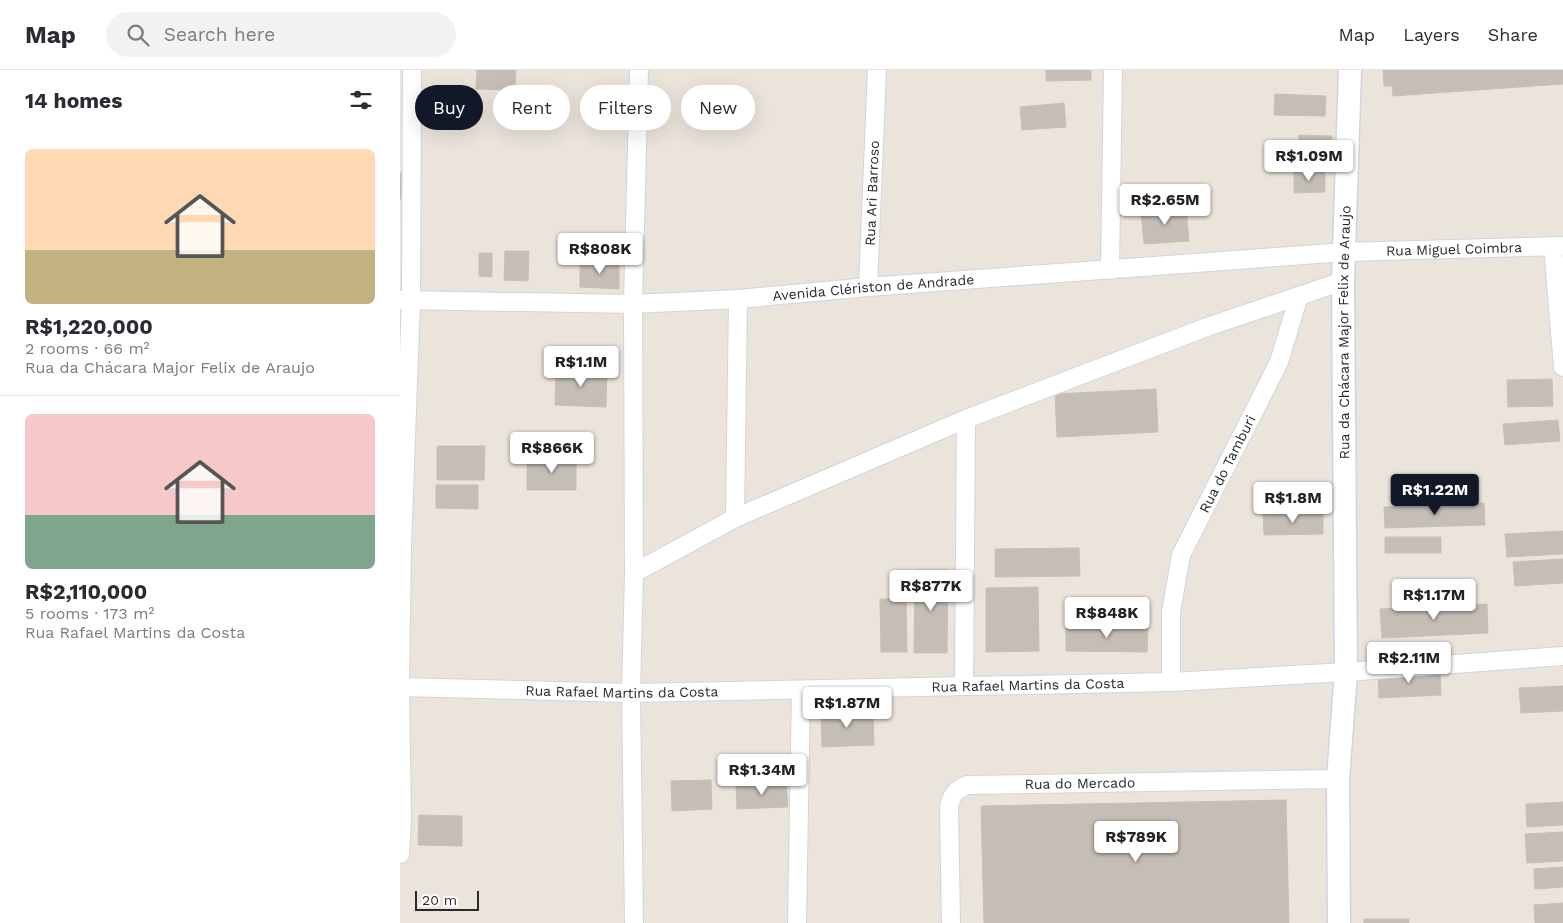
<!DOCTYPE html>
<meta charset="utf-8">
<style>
body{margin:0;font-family:"Work Sans",sans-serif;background:#f2f2f3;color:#2b2b33;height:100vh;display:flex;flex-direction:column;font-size:19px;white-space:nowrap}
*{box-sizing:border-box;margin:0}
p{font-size:16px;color:#7c7c81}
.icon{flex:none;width:28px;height:28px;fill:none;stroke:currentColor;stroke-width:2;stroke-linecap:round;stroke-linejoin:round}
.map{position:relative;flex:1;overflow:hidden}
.side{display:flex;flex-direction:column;background:#fff;width:400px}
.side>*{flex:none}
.hud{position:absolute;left:15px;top:15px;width:475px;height:45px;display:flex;gap:10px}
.scale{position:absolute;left:15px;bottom:12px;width:64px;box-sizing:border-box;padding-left:5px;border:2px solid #292929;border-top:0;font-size:14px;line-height:18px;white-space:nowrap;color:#292929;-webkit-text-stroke:4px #fff;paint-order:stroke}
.price{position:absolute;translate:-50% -42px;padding:0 11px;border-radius:5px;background:#fff;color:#222;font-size:16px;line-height:32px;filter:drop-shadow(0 1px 2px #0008)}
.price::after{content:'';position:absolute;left:50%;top:30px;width:15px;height:11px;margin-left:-8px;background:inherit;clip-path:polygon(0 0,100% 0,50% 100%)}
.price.on{background:#111827;color:#fff}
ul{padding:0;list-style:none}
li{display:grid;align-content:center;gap:10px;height:265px;padding:0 25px}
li+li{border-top:1px solid #e1e1e2}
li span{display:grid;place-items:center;height:155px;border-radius:8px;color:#555}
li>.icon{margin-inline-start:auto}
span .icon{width:90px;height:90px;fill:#fffc;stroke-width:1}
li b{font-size:21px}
h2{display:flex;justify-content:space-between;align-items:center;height:60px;padding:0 25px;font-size:21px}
.pill{padding:0 18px;border-radius:22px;background:#fff;box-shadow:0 5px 20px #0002;font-size:18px;line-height:45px}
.pill.on{background:#111827;color:#fff}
header{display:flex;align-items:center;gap:30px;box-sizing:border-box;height:70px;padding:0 25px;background:#fff;border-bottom:1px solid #e1e1e2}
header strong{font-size:24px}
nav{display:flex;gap:28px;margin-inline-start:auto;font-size:18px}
.search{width:350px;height:45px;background:#f2f2f3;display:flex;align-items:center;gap:12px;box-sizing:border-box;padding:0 18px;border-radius:28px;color:#7c7c81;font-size:19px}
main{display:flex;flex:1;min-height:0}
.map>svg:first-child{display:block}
.building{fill:#c4beb7;stroke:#c7c0b5}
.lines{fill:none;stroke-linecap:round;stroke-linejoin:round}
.minor-casing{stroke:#d0d4e2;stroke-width:20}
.tertiary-casing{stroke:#d0d4e2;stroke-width:25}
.minor{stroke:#fff;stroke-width:18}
.tertiary{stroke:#fff;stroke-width:22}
.labels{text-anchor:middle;stroke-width:4;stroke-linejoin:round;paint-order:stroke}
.street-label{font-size:14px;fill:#292929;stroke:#fff}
</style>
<header>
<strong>Map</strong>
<div class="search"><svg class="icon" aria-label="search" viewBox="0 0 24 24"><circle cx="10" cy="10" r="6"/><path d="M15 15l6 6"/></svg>Search here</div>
<nav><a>Map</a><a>Layers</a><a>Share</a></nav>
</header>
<main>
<section class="side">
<h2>14 homes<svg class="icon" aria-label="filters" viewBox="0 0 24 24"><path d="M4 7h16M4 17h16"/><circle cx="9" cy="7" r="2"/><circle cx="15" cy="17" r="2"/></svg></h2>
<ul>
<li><span style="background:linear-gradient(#ffd9b3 65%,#c2b280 0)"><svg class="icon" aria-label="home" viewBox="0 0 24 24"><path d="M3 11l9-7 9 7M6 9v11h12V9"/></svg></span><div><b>R$1,220,000</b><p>2 rooms · 66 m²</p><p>Rua da Chácara Major Felix de Araujo</p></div></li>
<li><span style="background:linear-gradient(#f6c9c9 65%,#7fa58c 0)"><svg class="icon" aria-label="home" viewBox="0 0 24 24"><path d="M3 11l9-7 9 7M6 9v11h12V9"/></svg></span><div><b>R$2,110,000</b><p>5 rooms · 173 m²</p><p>Rua Rafael Martins da Costa</p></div></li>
</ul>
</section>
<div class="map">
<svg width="1163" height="853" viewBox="0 0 1163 853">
<rect width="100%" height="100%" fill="#ebe4db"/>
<path class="building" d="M77,0H116L115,20L76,19Z
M646,0H691V10L646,11Z
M983,0H1163V14L993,26L992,16H984Z
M875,24L926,26L925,46L874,45Z
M664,33L666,57L622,60L620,37Z
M899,65L932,66L931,85L898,84Z
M894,102H925V122L894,123Z
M0,103H5L4,129H0Z
M786,138L789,171L744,174L741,141Z
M105,181H129L128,211L104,210Z
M79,183H92V207L79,206Z
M180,191L219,192V219L180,217Z
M156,299L207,301L206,337L155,335Z
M1152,309L1153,336L1108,337L1107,310Z
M756,319L758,362L657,367L655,324Z
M1158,350L1160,371L1105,375L1103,354Z
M37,376H85L84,410H37Z
M127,387H176V420H127Z
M36,415H78V439L36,438Z
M1084,433L1085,455L985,458L984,437Z
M923,442V464L864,465L863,444Z
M1163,461V484L1107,487L1105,464Z
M985,467H1041V483H985Z
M679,478L680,506L595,507V479Z
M1163,489V513L1115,516L1113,492Z
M515,500H548L547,583H514Z
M638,517L639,581L586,582V518Z
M480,529H506L507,582H481Z
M1087,534L1088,563L982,568L980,539Z
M666,556L748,557L747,582L666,581Z
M1040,600L1041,625L979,628L978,602Z
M1163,616V641L1121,643L1119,618Z
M473,641L474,675L422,677L421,643Z
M311,710L312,739L272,741L271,711Z
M386,713L388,737L337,739L336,715Z
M886,730L889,853H584L581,736Z
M1163,732V755L1127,757L1126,734Z
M19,745L62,746V776L18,775Z
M1163,762V791L1127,793L1125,764Z
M1163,797V817L1135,819L1134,799Z
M1163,833V853H1135L1134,835Z
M964,849H1009V853H964Z"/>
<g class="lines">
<defs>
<g id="minor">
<path d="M1153,177L1163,297"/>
<path d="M710,200L713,0"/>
<path id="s1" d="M468,217L477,0"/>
<path id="s2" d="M0,230L233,234L338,229L468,217L945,182L1163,176"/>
<path d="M335,448L566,349L807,257L899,226"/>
<path d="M234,503L335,448L338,229"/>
<path id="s3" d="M771,612V542L781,485L879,292L899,226L943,211"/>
<path d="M564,616L566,349"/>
<path id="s4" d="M0,617L231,623L771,612L946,602L1163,586"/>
<path d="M0,784L2,749L0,617L2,476L11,230L12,0"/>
<path d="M234,853L231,623L234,503L233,234L239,0"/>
<path d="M397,853L401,620"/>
<path id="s5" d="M551,853L549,736C552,724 556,720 567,715L938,709"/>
</g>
<g id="tertiary">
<path id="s6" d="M939,853L938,709L946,602L943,211L950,0"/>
</g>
</defs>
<use href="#minor" class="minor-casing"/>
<use href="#tertiary" class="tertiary-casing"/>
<use href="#minor" class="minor"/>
<use href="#tertiary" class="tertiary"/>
</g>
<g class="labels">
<g class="street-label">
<text dy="5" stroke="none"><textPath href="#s1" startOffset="94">Rua Ari Barroso</textPath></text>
<text dy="5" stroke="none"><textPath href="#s2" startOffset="1056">Rua Miguel Coimbra</textPath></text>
<text dy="5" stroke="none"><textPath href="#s2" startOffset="474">Avenida Clériston de Andrade</textPath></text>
<text dy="5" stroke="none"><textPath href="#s6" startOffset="591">Rua da Chácara Major Felix de Araujo</textPath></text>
<text dy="5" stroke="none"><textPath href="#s3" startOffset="230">Rua do Tamburi</textPath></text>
<text dy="5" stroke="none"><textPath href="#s4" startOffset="628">Rua Rafael Martins da Costa</textPath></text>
<text dy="5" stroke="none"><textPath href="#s4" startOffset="222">Rua Rafael Martins da Costa</textPath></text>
<text dy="5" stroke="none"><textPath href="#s5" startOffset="259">Rua do Mercado</textPath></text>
</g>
</g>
</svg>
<div class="scale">20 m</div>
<b class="price" style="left:909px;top:112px">R$1.09M</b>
<b class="price" style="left:765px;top:156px">R$2.65M</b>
<b class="price" style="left:200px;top:205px">R$808K</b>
<b class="price" style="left:181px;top:318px">R$1.1M</b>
<b class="price" style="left:152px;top:404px">R$866K</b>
<b class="price on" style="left:1035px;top:446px">R$1.22M</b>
<b class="price" style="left:893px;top:454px">R$1.8M</b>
<b class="price" style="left:531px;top:542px">R$877K</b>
<b class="price" style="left:1034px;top:551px">R$1.17M</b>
<b class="price" style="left:707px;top:569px">R$848K</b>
<b class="price" style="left:1009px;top:614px">R$2.11M</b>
<b class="price" style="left:447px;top:659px">R$1.87M</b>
<b class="price" style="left:362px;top:726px">R$1.34M</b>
<b class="price" style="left:736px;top:793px">R$789K</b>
<div class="hud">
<a class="pill on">Buy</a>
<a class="pill">Rent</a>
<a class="pill">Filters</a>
<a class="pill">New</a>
</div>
</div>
</main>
